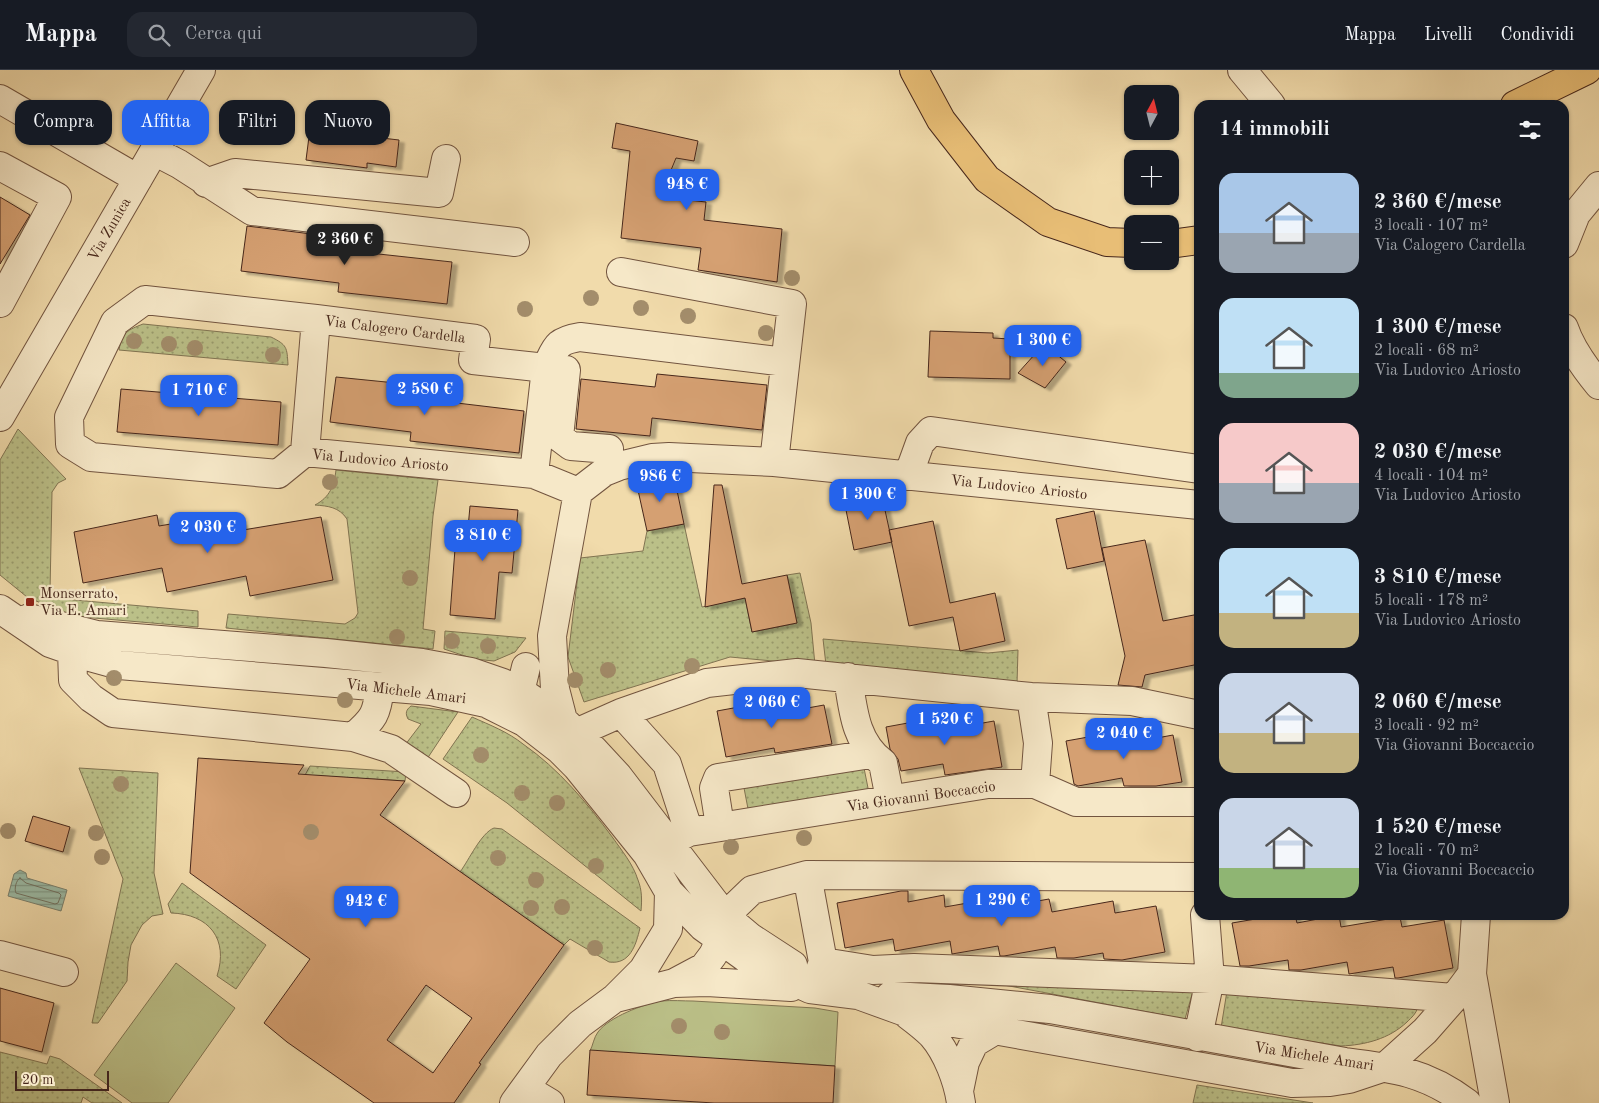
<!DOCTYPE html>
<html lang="it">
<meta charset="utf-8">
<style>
body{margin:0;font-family:"Old Standard TT",serif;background:#242831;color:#f1f3f6;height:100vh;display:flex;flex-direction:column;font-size:19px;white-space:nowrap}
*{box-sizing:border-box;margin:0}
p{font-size:16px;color:#9ea1a6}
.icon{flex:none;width:28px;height:28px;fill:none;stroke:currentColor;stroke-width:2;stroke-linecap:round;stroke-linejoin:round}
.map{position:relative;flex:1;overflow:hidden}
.details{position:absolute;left:1194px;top:30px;width:375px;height:820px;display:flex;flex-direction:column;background:#171b24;border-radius:15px;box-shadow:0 1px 4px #0004}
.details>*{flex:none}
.guide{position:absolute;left:15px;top:30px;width:475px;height:45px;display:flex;gap:10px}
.needle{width:32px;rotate:7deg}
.fabs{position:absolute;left:1124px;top:15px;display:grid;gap:10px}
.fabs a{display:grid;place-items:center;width:55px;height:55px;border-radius:10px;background:#171b24;box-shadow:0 1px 4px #0004;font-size:25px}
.scale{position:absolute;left:15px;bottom:12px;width:94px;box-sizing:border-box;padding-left:5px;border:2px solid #47271b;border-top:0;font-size:14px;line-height:18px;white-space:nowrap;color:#47271b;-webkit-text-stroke:4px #f6e8c8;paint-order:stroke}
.price{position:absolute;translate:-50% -42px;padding:0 11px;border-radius:10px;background:#2563eb;color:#fff;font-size:16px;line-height:32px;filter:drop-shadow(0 1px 2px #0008)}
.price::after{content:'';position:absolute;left:50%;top:30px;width:15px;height:11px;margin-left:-8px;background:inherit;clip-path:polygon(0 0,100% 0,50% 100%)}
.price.selected{background:#222;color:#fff}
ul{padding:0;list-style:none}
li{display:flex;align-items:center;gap:15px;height:125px;padding:0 25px}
li span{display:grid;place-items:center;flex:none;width:140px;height:100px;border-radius:15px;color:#555}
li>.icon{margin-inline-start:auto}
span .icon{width:60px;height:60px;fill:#fffc;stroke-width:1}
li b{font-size:21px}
h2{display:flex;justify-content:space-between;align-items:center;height:60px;padding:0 25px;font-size:21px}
.chip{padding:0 18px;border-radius:15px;background:#171b24;box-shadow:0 1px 4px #0004;font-size:18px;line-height:45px}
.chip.selected{background:#2563eb;color:#fff}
header{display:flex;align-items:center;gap:30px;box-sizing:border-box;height:70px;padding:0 25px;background:#171b24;border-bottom:1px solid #363941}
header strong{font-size:24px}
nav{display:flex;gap:28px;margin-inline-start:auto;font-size:18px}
.search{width:350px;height:45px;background:#242831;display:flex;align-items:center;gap:12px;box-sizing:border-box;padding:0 18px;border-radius:15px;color:#9ea1a6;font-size:19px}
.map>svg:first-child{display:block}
.grass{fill:url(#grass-dots);stroke:#817452}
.garden{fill:#bbc088;stroke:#817452}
.water{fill:url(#water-rules);stroke:#79806e}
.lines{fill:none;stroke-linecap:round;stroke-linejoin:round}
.shore{stroke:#717160;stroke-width:1}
.building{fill:#d5a072;stroke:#47271b;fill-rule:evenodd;filter:url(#shadow)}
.minor-casing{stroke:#72543f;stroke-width:30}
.major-casing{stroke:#47271b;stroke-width:30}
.minor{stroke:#f6e8c8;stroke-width:28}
.major{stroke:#e8be76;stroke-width:28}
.tree{fill:#a38d6b}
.poi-dot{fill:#8f2418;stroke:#f6e8c8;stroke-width:2}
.labels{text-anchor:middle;stroke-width:4.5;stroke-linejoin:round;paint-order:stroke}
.street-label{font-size:15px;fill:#47271b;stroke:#f6e8c8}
.poi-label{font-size:15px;fill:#47271b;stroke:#f6e8c8;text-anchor:start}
</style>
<header>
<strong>Mappa</strong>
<div class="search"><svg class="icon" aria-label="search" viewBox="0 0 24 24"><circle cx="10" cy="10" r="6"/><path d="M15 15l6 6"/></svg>Cerca qui</div>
<nav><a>Mappa</a><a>Livelli</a><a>Condividi</a></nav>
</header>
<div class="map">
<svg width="1599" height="1033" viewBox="0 0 1599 1033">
<defs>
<pattern id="grass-dots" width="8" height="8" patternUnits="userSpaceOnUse" patternTransform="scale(1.25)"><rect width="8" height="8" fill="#bbc088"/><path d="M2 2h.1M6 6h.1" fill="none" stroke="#9a9c6e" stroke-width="1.8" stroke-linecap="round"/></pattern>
<pattern id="water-rules" width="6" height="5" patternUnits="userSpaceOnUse" patternTransform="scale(1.25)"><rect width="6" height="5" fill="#9bbba6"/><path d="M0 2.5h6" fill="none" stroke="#809886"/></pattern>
<filter id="shadow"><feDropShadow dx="5.5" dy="3" stdDeviation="1" flood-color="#0004"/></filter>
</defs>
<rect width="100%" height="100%" fill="#f1dbab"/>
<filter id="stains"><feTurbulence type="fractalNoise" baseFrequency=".004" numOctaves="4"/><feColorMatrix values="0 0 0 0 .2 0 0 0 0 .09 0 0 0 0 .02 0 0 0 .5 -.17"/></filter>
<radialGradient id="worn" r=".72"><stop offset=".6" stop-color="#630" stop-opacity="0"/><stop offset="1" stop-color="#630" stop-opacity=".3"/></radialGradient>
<path class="grass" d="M143,254L271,267C287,275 287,277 288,295L119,280C122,262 128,260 143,254Z
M18,359L66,409L58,413L52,422L50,522L57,527L63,529L198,541V557L71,546L27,527L0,505V390Z
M336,400L438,410L433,446L423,559L435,561L433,579L226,558L228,544L345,554L355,548L358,543L347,449C339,437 328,436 315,435C330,427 334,416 336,400Z
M684,454L702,537L745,528L752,562L797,553L787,505L800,503L811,553L815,595L730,587L584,632L568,587L580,488L643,481L647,461Z
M445,561L526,568L515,582L494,591L474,589L444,579Z
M823,569L988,583L1018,580L1017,614L826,595Z
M411,636L458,642L427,689L405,675L421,654L408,649C405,643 406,640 411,636Z
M472,647C490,655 508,662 523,674C559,699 587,733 613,768C622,781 633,794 638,810C642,820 642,830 641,841L507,733L443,689Z
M310,696L406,702L405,711L305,705Z
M79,698L158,703L154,803L163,844L152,846L142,855L131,875L128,892L127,911L98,953H92L123,809Z
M864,698L869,723L749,744L744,718Z
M494,758L502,759L640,858C636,875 630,895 609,892L570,869L564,875L460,802C469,790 481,763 494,758Z
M182,813L266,875L236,919L217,906C229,869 209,844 171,843L168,834Z
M1006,910L1193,921L1185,949L1004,915Z
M1227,921L1418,937C1416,944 1412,947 1407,952C1389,969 1365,975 1341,976L1221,958Z
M0,982L47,994L50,986L60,989L122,1033H92L83,1027L81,1033H0Z
M1197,1015L1313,1033H1193Z"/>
<path class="garden" d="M176,893L235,938L168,1033H132L94,1005Z
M693,931L815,938L838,942L835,996L590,981C593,975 594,967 598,962C609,947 644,934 661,931C672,930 683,931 693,931Z"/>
<path class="water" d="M20,800L26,803L27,808L67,820L61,841L8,826L14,804Z"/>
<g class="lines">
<path class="shore" d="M20,808L26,813L59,823L61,825L58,833L55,834L16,823C14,819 16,810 20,808Z"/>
</g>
<path class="building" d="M311,51L340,54L339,63L399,70L396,97L367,93V98L306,90Z
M616,53L698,71L694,91L676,88L660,127L706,132L704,150L782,159L777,212L698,200L701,178L621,168L630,81L612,78Z
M0,127L30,145L0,194Z
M247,156L344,168L342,180L452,192L447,234L338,222L339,213L241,201Z
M930,261L993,263V268L1010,269V309L928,307Z
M1044,274L1066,292L1045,318L1018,303Z
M657,304L767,315L762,360L652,348L650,366L576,359L581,309L655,317Z
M336,307L416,315L415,328L524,341L519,383L410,371L411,362L330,352Z
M121,319L281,332L278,375L117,362Z
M663,406H674L684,454L647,461L636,411Z
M714,415H722L742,514L787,505L797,553L752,562L745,528L705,537Z
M881,422L892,472L854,480L844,430Z
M470,436L518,440L512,503L499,502L495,549L450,545L455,479L466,480Z
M1094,441L1104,491L1067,499L1056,449Z
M157,445L159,456L194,450L196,460L241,452L243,460L321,447L333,510L250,526L246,506L167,522L162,498L83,513L74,462Z
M933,451L950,533L995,523L1005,571L960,581L953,547L909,556L889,460Z
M1145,470L1163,551L1199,544V594L1145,605L1142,617L1118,615L1125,586L1102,478Z
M777,630L780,643L824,635L832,674L775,683L774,678L726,687L717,641Z
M946,646L949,659L994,651L1002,697L945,705L943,694L901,701L898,689L890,679L886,657Z
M1133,659L1130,673L1173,665L1182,712L1156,716H1124L1122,708L1078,716L1074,714L1066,671Z
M198,688L304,695L298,704L405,711L380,745L564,875L479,993L481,994L454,1033H374L287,972L264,953L310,889L190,803ZM426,915L472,948L433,1003L387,970Z
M33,746L70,757L63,782L25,771Z
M901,821H908V832L944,825L945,837L1007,826L1009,836L1049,829L1052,842L1113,831L1115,843L1156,836L1165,882L1122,890L1104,889L1103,883L1074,888H1057L1055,877L1004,886H1000L998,876L952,884L950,871L895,881L893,869L845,878L837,833Z
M1279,845H1295L1297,853L1339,845L1341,857L1400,847L1402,857L1444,850L1453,898L1398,908H1395L1393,897L1349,904L1347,892L1301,900H1289L1288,890L1249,896H1240L1232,853Z
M0,918L54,933L42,982L0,971Z
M590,980L835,996L833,1033H714L587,1025Z"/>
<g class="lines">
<defs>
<path id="minor" d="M1242,0L1271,35
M0,29L138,109
M154,81L179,94L252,141L515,172
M0,96L57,127L0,233
M206,113L235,103L439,123L446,89
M1564,174L1576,144L1599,116
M621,202L792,234L774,392
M1564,258C1571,279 1585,298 1599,315
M0,347L201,0
M609,379L571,376L559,367L566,300L546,298C556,278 555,271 580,267L785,292
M305,382L316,249
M534,404L546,298L473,290L476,269L316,249L145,230L115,252L69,347L70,374L91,387L278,404L305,382L534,404L578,422
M908,406L920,373L931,361L1199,399
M0,539L50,573L90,587L119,595L431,621L486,633L524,652L560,680L577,697L647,784L669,822L703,857L750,891L810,919L858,925L905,942L943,951L1292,1013L1330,1012L1349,1009L1385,997L1425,961L1454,928L1472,904L1476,845
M29,548L97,565L326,583L422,593L471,602L503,613L529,627L563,650L593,679L618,706L725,846L750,867L793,895
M72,581L73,610L91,628L113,643L353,667L391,679L456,723
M848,607C853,640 855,672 883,693L890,729
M1031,627L1038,673L1035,714
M520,639V622L526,597
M621,643L707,613L797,603L1031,627L1132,631L1199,645
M563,650L555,619L552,566L578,422L604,402L619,396L652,388L669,387L774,392L1199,435
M576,663L621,643L667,694L689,762
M353,667C374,649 377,644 380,617
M720,756L714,718L718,708L871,684
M652,781L689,762L988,714H1035L1076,732H1199
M807,805L823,892
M0,885L64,902
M1472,904L1495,1033
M817,908L823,892L873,900L914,898L1210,909L1454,928
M674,913L704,897L713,885L720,870L725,846L752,820L807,805L1199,807
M890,926L949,929L1050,939L1345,992C1393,998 1426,1002 1467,1033
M616,928L674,913L707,912L791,917
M908,945C916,951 925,958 932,965C947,982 958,1011 961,1033
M1198,967L1210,909L1205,845
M525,1018L550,1033
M959,1021L965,992L974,973L994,961
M514,1033L549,985L580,954L615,928L643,900L668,859L669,822"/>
<path id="major" d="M914,0L941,50L987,109L1048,152L1107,172L1132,173
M1515,35L1587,0
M1170,174L1199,170"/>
</defs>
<use href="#minor" class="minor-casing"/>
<use href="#major" class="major-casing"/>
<use href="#minor" class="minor"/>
<use href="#major" class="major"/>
</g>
<g class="tree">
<circle cx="792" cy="208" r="8"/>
<circle cx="591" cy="228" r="8"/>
<circle cx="641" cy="238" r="8"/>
<circle cx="525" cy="239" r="8"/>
<circle cx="688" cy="246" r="8"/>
<circle cx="766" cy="263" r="8"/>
<circle cx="134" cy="271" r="8"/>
<circle cx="169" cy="274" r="8"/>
<circle cx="195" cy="278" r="8"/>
<circle cx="273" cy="285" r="8"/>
<circle cx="330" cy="412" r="8"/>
<circle cx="410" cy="508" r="8"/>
<circle cx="397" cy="567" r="8"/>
<circle cx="452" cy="571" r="8"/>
<circle cx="488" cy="576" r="8"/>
<circle cx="692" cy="596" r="8"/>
<circle cx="608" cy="600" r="8"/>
<circle cx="114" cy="608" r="8"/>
<circle cx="575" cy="610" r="8"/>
<circle cx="345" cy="630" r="8"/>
<circle cx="481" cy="685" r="8"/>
<circle cx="121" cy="714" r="8"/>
<circle cx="522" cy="723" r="8"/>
<circle cx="557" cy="733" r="8"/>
<circle cx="8" cy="761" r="8"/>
<circle cx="311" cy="762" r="8"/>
<circle cx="96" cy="763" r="8"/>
<circle cx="804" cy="768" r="8"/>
<circle cx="731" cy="777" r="8"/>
<circle cx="102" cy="787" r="8"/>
<circle cx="498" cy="788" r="8"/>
<circle cx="596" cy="796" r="8"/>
<circle cx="536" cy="810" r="8"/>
<circle cx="562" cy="837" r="8"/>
<circle cx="531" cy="838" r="8"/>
<circle cx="595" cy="878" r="8"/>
<circle cx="679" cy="956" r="8"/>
<circle cx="722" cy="962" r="8"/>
</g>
<rect class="poi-dot" x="25" y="527" width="10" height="10" rx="2.5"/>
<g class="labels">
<g class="street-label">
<text transform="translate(109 159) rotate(-60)" y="5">Via Zunica</text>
<text transform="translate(395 259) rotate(7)" y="5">Via Calogero Cardella</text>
<text transform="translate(380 390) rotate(5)" y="5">Via Ludovico Ariosto</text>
<text transform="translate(1019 417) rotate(6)" y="5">Via Ludovico Ariosto</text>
<text transform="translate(406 621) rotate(7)" y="5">Via Michele Amari</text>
<text transform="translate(921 726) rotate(-8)" y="5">Via Giovanni Boccaccio</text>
<text transform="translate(1314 986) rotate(9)" y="5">Via Michele Amari</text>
</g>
<g class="poi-label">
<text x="40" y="528">Monserrato,<tspan x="40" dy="17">Via E. Amari</tspan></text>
</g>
</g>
<rect width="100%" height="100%" filter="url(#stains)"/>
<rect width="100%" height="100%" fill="url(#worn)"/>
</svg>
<div class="fabs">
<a><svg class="needle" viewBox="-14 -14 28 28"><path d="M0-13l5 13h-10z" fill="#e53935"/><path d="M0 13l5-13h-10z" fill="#9ea1a6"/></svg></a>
<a>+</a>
<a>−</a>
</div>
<div class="scale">20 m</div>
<b class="price" style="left:687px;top:141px">948 €</b>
<b class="price selected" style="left:345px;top:196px">2 360 €</b>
<b class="price" style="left:1043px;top:297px">1 300 €</b>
<b class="price" style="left:425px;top:346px">2 580 €</b>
<b class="price" style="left:199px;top:347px">1 710 €</b>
<b class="price" style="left:660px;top:433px">986 €</b>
<b class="price" style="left:868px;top:451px">1 300 €</b>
<b class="price" style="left:208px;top:484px">2 030 €</b>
<b class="price" style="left:483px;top:492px">3 810 €</b>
<b class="price" style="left:772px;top:659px">2 060 €</b>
<b class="price" style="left:945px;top:676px">1 520 €</b>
<b class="price" style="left:1124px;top:690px">2 040 €</b>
<b class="price" style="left:1002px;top:857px">1 290 €</b>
<b class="price" style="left:366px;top:858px">942 €</b>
<div class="guide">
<a class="chip">Compra</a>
<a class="chip selected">Affitta</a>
<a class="chip">Filtri</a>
<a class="chip">Nuovo</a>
</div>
<section class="details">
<h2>14 immobili<svg class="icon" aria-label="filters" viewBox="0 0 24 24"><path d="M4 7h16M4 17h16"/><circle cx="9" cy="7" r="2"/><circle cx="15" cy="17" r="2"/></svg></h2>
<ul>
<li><span style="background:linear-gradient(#a9c7e8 60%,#9aa5b1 0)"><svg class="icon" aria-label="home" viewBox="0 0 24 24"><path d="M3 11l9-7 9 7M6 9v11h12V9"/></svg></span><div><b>2 360 €/mese</b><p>3 locali · 107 m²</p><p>Via Calogero Cardella</p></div></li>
<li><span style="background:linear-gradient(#bfe0f5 75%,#7fa58c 0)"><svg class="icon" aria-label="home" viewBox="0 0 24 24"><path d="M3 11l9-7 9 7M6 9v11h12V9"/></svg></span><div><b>1 300 €/mese</b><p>2 locali · 68 m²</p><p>Via Ludovico Ariosto</p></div></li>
<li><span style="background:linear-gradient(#f6c9c9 60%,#9aa5b1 0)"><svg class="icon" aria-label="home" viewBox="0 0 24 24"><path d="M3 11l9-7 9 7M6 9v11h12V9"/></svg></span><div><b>2 030 €/mese</b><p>4 locali · 104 m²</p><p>Via Ludovico Ariosto</p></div></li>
<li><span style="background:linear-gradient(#bfe0f5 65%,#c2b280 0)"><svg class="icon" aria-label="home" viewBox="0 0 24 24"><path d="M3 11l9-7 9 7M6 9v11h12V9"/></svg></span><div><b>3 810 €/mese</b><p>5 locali · 178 m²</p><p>Via Ludovico Ariosto</p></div></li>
<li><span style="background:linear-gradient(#c9d6e8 60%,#c2b280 0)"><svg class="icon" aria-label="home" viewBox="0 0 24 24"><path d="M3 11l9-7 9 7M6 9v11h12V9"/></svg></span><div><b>2 060 €/mese</b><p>3 locali · 92 m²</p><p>Via Giovanni Boccaccio</p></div></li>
<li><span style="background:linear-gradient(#c9d6e8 70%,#8fb573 0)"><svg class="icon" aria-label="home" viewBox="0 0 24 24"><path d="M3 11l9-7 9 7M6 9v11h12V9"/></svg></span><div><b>1 520 €/mese</b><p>2 locali · 70 m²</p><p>Via Giovanni Boccaccio</p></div></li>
</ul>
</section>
</div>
